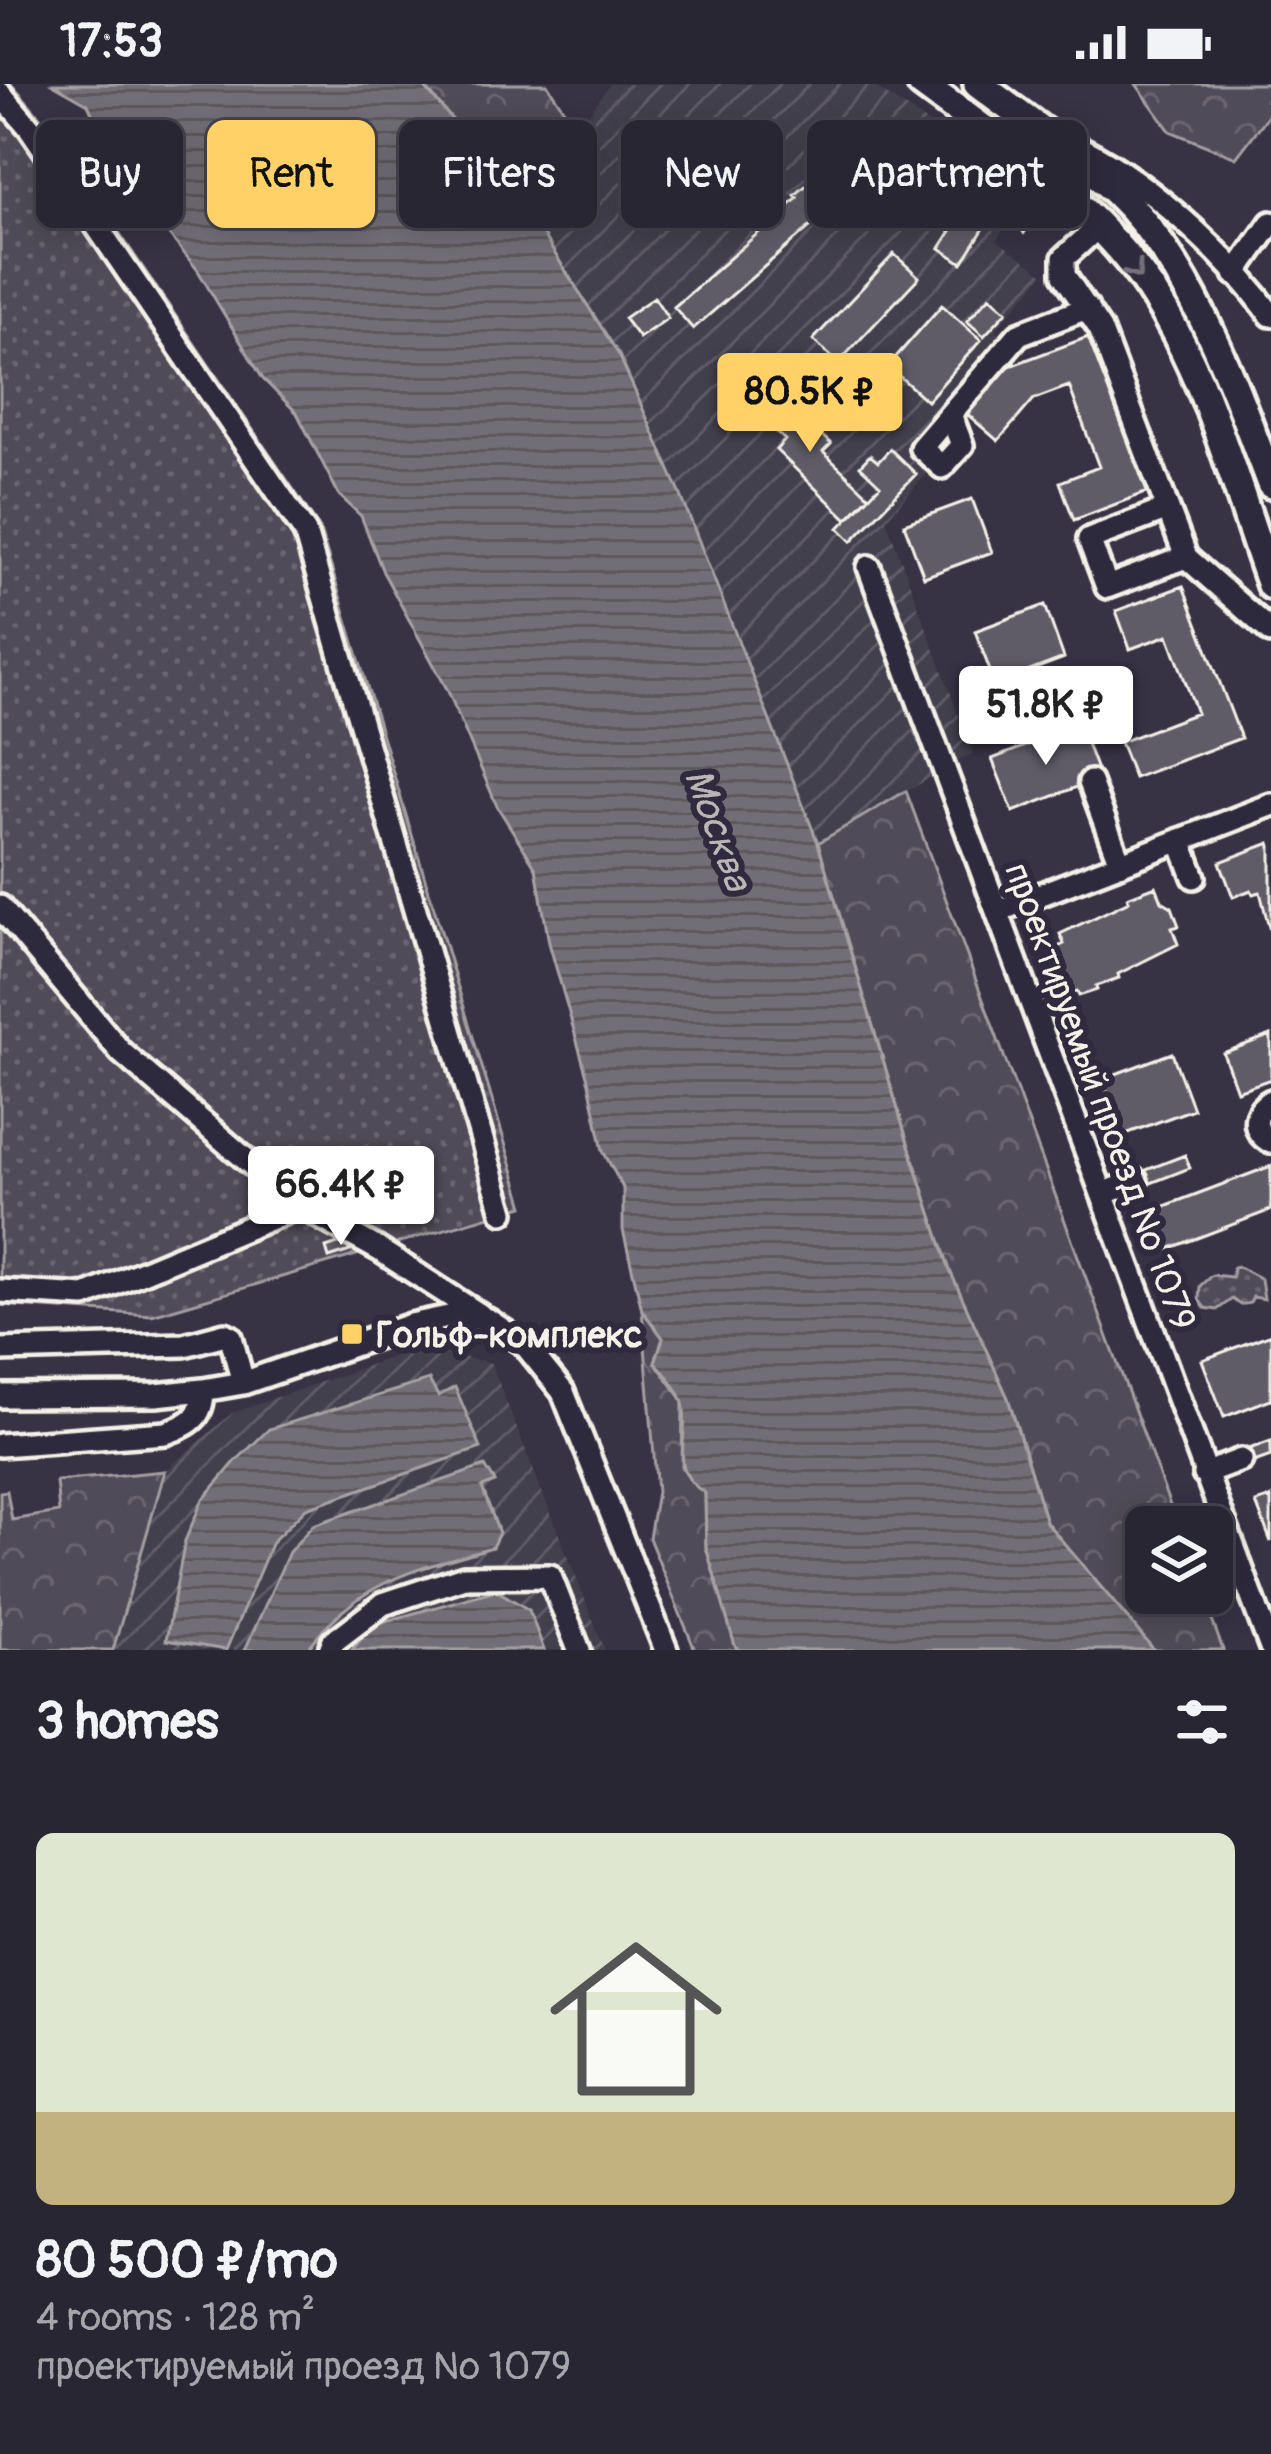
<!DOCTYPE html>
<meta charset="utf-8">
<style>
body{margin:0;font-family:Pangolin,sans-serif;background:#312e3b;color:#f1f3f6;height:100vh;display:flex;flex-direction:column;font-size:45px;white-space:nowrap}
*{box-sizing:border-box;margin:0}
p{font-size:39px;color:#a5a5ac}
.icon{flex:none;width:66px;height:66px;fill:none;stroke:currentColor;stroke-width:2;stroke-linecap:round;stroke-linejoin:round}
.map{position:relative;height:1566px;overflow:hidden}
.side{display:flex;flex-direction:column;background:#292633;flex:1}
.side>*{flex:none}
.top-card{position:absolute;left:36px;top:36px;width:1200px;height:108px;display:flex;gap:24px}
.fabs{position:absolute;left:1125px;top:1422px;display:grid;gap:24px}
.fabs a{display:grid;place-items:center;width:108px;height:108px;border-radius:18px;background:#292633;box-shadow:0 6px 30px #0003,0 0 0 3px #45434e;font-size:60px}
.price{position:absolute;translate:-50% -102px;padding:0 27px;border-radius:12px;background:#fff;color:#222;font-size:39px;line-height:78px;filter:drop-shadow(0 3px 6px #0008)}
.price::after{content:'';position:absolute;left:50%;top:72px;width:36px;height:27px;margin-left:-18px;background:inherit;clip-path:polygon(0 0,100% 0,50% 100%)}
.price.current{background:#ffd166;color:#111}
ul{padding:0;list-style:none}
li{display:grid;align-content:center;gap:24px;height:636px;padding:0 36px}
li+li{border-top:3px solid #45434e}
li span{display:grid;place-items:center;height:372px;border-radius:18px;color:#555}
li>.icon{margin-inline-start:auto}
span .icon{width:216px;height:216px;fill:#fffc;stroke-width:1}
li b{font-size:51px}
h2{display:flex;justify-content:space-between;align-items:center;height:144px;padding:0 36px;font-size:51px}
.pill{padding:0 42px;border-radius:18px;background:#292633;box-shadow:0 6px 30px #0003,0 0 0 3px #45434e;font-size:42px;line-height:108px}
.pill.current{background:#ffd166;color:#111}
.status{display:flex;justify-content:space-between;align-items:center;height:84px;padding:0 60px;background:#292633;direction:ltr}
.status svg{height:33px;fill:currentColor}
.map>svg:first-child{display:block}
.industrial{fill:url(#industrial-furrows)}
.grass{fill:url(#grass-dots);stroke:#a29ea0;stroke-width:3}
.forest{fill:url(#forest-crowns);stroke:#a29ea0;stroke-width:3}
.water{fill:url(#water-rules);stroke:#a6a2a4;stroke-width:3}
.building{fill:#5f5c67;stroke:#f4f1e8;stroke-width:3}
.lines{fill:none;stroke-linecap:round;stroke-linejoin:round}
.minor-casing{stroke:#f4f1e8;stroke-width:30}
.major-casing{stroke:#f4f1e8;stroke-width:36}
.minor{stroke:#2f2a3d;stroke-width:21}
.major{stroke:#2f2a3d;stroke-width:27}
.oneway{stroke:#747079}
.poi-dot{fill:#ffd166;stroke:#2f2a3d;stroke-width:4.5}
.labels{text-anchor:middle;stroke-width:12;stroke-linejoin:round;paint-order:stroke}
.street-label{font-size:36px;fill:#f4f1e8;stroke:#2f2a3d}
.poi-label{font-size:36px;font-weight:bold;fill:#f4f1e8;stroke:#2f2a3d;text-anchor:start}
.water-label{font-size:39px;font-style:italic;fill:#bab6b5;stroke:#2f2a3d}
</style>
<div class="status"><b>17:53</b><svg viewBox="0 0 49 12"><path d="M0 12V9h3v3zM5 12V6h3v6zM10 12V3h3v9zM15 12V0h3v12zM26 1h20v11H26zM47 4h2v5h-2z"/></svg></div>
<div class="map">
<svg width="1271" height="1566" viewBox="0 0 1271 1566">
<defs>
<pattern id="industrial-furrows" width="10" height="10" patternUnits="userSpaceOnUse" patternTransform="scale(3)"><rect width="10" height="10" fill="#433f4e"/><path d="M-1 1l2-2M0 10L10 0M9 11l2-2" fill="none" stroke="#5f5b68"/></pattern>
<pattern id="grass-dots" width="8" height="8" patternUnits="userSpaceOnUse" patternTransform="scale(3)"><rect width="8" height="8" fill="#504b59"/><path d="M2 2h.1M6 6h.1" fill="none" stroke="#6a6571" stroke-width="1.8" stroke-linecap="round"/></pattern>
<pattern id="forest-crowns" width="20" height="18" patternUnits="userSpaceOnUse" patternTransform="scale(3)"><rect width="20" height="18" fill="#504b59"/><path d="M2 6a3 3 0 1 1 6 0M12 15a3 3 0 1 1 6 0" fill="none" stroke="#6a6571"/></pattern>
<pattern id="water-rules" width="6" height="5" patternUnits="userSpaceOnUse" patternTransform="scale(3)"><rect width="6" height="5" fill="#726e77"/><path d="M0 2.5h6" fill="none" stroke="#5b595c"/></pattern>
</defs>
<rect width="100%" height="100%" fill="#373244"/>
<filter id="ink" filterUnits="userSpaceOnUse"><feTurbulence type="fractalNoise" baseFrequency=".00833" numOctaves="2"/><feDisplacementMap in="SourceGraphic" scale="24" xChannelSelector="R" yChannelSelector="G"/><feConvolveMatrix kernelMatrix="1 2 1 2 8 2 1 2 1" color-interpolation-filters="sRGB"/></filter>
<g filter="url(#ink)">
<path class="industrial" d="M610,0H870L991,81L1020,118L997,156L1044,190L995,246L1004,256L906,367L929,387L886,435L973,669L818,759L680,409L619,271L524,121Z
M418,1264L491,1279L605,1566H113L165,1387L232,1329Z"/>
<path class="grass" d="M0,0H12L42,35L319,443L524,1122L152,1231L0,1221Z
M1237,1182L1261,1195L1264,1215L1253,1213L1250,1219L1240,1221L1232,1215L1217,1226L1205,1224L1199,1216L1200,1202L1212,1191L1232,1193L1233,1183Z"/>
<path class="forest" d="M422,0H547L577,46L524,121Z
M1136,0H1271V28L1236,74L1170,47Z
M906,707L1178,1443H1146V1509H1202L1223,1566H1154L1046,1438L1008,1314L950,1187L907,1056L818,759Z
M642,1226L664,1254L655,1278L683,1316L682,1384L705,1409L706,1463L739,1566H695L649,1454L657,1408Z
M165,1387L113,1566H0V1408L7,1407L12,1436L59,1428L56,1397Z"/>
<path class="water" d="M53,0H422L524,121L619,271L680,409L818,759L907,1056L950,1187L1008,1314L1046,1438L1154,1566H739L735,1562L706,1463L705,1409C666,1386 691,1354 683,1319C680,1305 664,1289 655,1278L663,1254L642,1226L623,1146V1104L603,1067L589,999L549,859L536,784L497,722L447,605L383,488L361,432L339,411L297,329L263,295L197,185L119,90L88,20Z
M429,1296L438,1312L455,1303L481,1364L306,1424L272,1458L226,1566L166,1556L185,1457L202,1417L235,1378L269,1345Z
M485,1382L495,1398L482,1403L499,1449L492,1463C413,1487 358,1496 307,1566H245L289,1468L313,1441Z
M496,1506L529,1526L544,1566H352L372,1541Z"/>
<path class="building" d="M881,56L897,73L823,140L819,135L693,245L674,223L798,114L795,111L828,82L839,94Z
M980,102L1002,116L962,179L940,164Z
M1023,129L1033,136L1024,149L1017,138Z
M894,170L919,193L838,279L813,256Z
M990,212L1007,227L984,252L967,237Z
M654,213L668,234L639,254L624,234Z
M942,221L981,256L927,317L888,282Z
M1088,253L1148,408L1074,436L1060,398L1099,383L1069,302L1034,315L998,357L967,330L1007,283Z
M773,305L831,360L823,368L869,412L847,435L776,366L785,356L754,326Z
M890,365L916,390L852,457L839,444L880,401L860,382L870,371L878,378Z
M972,415L992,468L924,493L904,440Z
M1183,502L1241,654L1134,694L1120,658L1197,629L1168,551L1130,565L1116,527Z
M1045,521L1064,574L995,600L975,547Z
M1080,641L1100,694L1013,728L992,675Z
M1270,759L1271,762V851L1260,808L1253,810L1251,806L1233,813L1220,778Z
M1156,802L1162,817L1172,823L1179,842L1172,844L1178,860L1118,890L1119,894L1096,902L1097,906L1079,912L1077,907L1068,910L1058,883L1064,880L1058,863L1064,860L1060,850L1129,817L1127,813Z
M1271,951V995L1237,1007L1223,969Z
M1172,969L1193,1025L1123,1051L1102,995Z
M1185,1071L1190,1084L1138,1104L1133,1091Z
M1271,1082V1126L1163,1167L1149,1128Z
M353,1155L356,1165L329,1174L326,1164Z
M1271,1250V1315L1224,1333L1202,1276Z
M1271,1357V1372L1243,1382L1238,1369Z
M1271,1414V1458L1256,1419Z"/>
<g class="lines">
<defs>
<path id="minor" d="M0,9L30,44L305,448L503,1128
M1068,58C1142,91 1223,166 1271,231
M1098,143L1064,174V191L1100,245L1186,473L1271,548
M1235,190L1271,139
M950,330L962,361L942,383L921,364L1019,250L1087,224
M1168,425L1089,455L1107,503L1186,473
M869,483L1271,1564
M1090,698L1120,779
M1180,756L1194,793
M0,823L121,968L300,1122L378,1165L480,1231
M998,827L1271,721
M1271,1017C1252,1027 1251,1048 1271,1058
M1102,1110L1136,1097
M0,1207L85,1212L300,1122
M0,1266L184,1261L225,1250L231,1253L243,1299
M0,1312L156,1311L203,1306L243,1299L411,1241L453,1232L488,1236L525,1261L563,1308L666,1566
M0,1361L166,1349C190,1340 203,1334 203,1306
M1204,1390L1241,1376
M330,1566L333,1558L383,1520L464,1493L550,1492L579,1566"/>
<path id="major" d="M922,0C996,55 1074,107 1132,180C1201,267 1234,398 1271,501
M978,0C1024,35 1074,68 1116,108C1193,182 1234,303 1271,400"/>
</defs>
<use href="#minor" class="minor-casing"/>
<use href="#major" class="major-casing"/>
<use href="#minor" class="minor"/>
<use href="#major" class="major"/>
</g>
<defs><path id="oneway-chevron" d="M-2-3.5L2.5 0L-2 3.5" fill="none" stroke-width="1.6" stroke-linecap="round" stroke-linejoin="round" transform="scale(3)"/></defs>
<use class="oneway" href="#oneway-chevron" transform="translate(1135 187) rotate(55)"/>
</g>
<rect class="poi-dot" x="340" y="1238" width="24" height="24" rx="6"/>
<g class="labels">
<g class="street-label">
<text transform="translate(1101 1012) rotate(70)" y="13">проектируемый проезд № 1079</text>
</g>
<g class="poi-label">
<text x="376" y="1263">Гольф-комплекс</text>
</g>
<g class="water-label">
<text transform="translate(719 745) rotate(70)" y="14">Москва</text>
</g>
</g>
</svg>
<div class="fabs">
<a><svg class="icon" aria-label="layers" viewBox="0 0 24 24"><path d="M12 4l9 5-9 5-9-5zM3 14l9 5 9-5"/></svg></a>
</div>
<b class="price current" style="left:810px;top:371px">80.5K ₽</b>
<b class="price" style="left:1046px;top:684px">51.8K ₽</b>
<b class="price" style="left:341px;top:1164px">66.4K ₽</b>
<div class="top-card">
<a class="pill">Buy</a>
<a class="pill current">Rent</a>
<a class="pill">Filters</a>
<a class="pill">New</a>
<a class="pill">Apartment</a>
</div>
</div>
<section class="side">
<h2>3 homes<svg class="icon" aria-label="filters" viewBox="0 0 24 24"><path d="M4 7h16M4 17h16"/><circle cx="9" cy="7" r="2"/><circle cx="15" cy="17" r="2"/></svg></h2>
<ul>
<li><span style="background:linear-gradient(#dfe7d0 75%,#c2b280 0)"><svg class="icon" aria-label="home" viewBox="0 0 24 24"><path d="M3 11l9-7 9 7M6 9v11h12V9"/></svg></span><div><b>80 500 ₽/mo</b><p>4 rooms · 128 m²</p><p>проектируемый проезд № 1079</p></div></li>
</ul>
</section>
